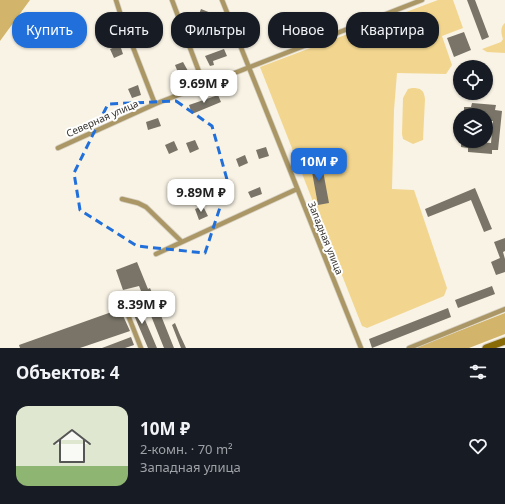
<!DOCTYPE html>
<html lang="ru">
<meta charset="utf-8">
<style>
body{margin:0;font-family:"Noto Sans",sans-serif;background:#242831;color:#f1f3f6;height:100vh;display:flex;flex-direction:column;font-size:15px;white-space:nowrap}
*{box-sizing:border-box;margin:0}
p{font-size:13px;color:#9ea1a6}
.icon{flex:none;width:22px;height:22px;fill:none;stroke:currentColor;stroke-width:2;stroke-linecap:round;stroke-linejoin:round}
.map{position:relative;height:348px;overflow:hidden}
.details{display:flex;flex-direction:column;background:#171b24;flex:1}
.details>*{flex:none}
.hud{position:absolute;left:12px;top:12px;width:481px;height:36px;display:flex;gap:8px}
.buttons{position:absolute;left:453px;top:60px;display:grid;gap:8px}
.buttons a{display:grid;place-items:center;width:40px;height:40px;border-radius:50%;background:#171b24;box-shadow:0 1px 3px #0004;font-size:20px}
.price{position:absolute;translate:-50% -34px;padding:0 9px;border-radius:8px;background:#fff;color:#222;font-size:13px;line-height:26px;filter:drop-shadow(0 1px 2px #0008)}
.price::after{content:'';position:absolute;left:50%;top:24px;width:12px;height:9px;margin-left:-6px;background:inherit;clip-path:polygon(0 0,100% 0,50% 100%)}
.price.active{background:#216fda;color:#fff}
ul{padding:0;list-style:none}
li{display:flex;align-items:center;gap:12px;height:100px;padding:0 16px}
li+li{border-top:1px solid #363941}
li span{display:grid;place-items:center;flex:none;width:112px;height:80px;border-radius:12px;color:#555}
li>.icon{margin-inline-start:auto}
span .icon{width:48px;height:48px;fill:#fffc;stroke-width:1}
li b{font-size:17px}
h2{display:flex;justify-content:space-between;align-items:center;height:48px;padding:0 16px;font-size:17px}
.tag{padding:0 14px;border-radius:16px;background:#171b24;box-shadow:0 1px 3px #0004;font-size:14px;line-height:36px}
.tag.active{background:#216fda;color:#fff}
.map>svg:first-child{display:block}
.green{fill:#f2d68f}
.forest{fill:#d2b56b}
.building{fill:#797467}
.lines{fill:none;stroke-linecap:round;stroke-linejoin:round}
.minor-casing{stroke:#d6d1c4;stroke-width:6}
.secondary-casing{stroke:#d6d1c4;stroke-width:9}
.minor{stroke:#ab9765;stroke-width:4.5}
.secondary{stroke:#886a06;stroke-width:7}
.marked{fill:none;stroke:#216fda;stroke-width:3;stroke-dasharray:8 5;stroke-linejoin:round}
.labels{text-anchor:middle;stroke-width:4;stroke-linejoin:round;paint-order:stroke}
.street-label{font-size:10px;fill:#383530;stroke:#fff}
</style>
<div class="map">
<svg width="505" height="348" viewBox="0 0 505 348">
<rect width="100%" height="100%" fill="#f9f3e5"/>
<path class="green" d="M438,0H453L463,28L442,36L452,65L446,74L397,73L394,110L392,189L414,190L447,288L444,296L367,328L362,326L260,67Z
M505,23V53L487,52L482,49L501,42L503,39C501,33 500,27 505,23Z
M412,88C421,88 424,90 425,99L423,140L413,144L403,139L402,134L403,98L408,89Z"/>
<path class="forest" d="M0,0H30L0,41Z
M505,313V334L469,348H415Z"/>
<path class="building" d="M467,0H475L489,37L482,40Z
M201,9L211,13L207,26L203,24L205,21L197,19Z
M464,32L471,50L454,57L447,38Z
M120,45L123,54L114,58L110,49Z
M224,49L227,56L213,61L214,65L210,66L205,56Z
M183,62L188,71L179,75L175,65Z
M138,85L141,95L132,98L128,89Z
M218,95L221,102L192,114L189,105Z
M472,103L496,105L495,110L502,111L498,150H492V154L468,152V148L461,147V141L491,143L493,121H486V115H464V107H471Z
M158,118L161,126L148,130L146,122Z
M195,140L199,149L190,153L186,143Z
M174,141L178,150L169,154L165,145Z
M266,147L269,156L259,159L256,150Z
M245,155L248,163L239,167L236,159Z
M321,160L329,203L318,205L310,161Z
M260,187L262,194L251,198L248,192Z
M475,188L492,229L484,232L471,200L428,217L425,209Z
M203,206L208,216L199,220L195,209Z
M505,238V251L503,252L505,259V272L496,275L491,262L500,258L494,242Z
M137,262L148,289L150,288L155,300L164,296L169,309L160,313L174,348H164L139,286L123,290L116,270Z
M492,286L495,294L458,308L455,300Z
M131,299L133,303L137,301L157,348H148L128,301Z
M448,308L451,317L372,348L369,339Z
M120,309L130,331L80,348H20L19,345Z
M175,323L180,335L186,348H181L172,325Z
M131,337L134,345L125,348H102Z"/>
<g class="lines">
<defs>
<path id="minor" d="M116,0L122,19L155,104
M172,0L204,85
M222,0L361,348
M58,148L155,104L422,0
M122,199L138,203L146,207L182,242
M156,254L297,189
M124,305L141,348
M409,348L505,309"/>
<path id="secondary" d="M486,348L505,341"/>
</defs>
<use href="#minor" class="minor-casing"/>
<use href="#secondary" class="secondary-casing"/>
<use href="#minor" class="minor"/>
<use href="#secondary" class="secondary"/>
</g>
<path class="marked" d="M176,101L212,126L228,183L205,253L137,246L80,210L74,173L108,104Z"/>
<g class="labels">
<g class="street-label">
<text transform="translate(102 118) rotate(-24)" y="4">Северная улица</text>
<text transform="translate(326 238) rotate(68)" y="4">Западная улица</text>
</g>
</g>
</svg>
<div class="buttons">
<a><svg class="icon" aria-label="locate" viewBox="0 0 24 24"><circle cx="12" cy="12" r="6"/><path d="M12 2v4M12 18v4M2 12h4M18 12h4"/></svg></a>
<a><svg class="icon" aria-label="layers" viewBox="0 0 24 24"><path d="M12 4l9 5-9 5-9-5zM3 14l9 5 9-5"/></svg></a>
</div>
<b class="price" style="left:204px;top:104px">9.69M ₽</b>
<b class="price active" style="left:319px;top:182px">10M ₽</b>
<b class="price" style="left:201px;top:213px">9.89M ₽</b>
<b class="price" style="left:142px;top:325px">8.39M ₽</b>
<div class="hud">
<a class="tag active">Купить</a>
<a class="tag">Снять</a>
<a class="tag">Фильтры</a>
<a class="tag">Новое</a>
<a class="tag">Квартира</a>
</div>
</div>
<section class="details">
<h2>Объектов: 4<svg class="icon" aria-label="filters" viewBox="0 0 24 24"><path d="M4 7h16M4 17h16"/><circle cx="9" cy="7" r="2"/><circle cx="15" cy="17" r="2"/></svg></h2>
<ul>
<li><span style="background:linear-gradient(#dfe7d0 75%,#8fb573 0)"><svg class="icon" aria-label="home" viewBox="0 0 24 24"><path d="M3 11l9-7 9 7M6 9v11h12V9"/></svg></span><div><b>10M ₽</b><p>2-комн. · 70 m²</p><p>Западная улица</p></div><svg class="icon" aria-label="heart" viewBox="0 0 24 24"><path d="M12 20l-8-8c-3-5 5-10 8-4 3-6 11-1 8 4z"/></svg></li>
</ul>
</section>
